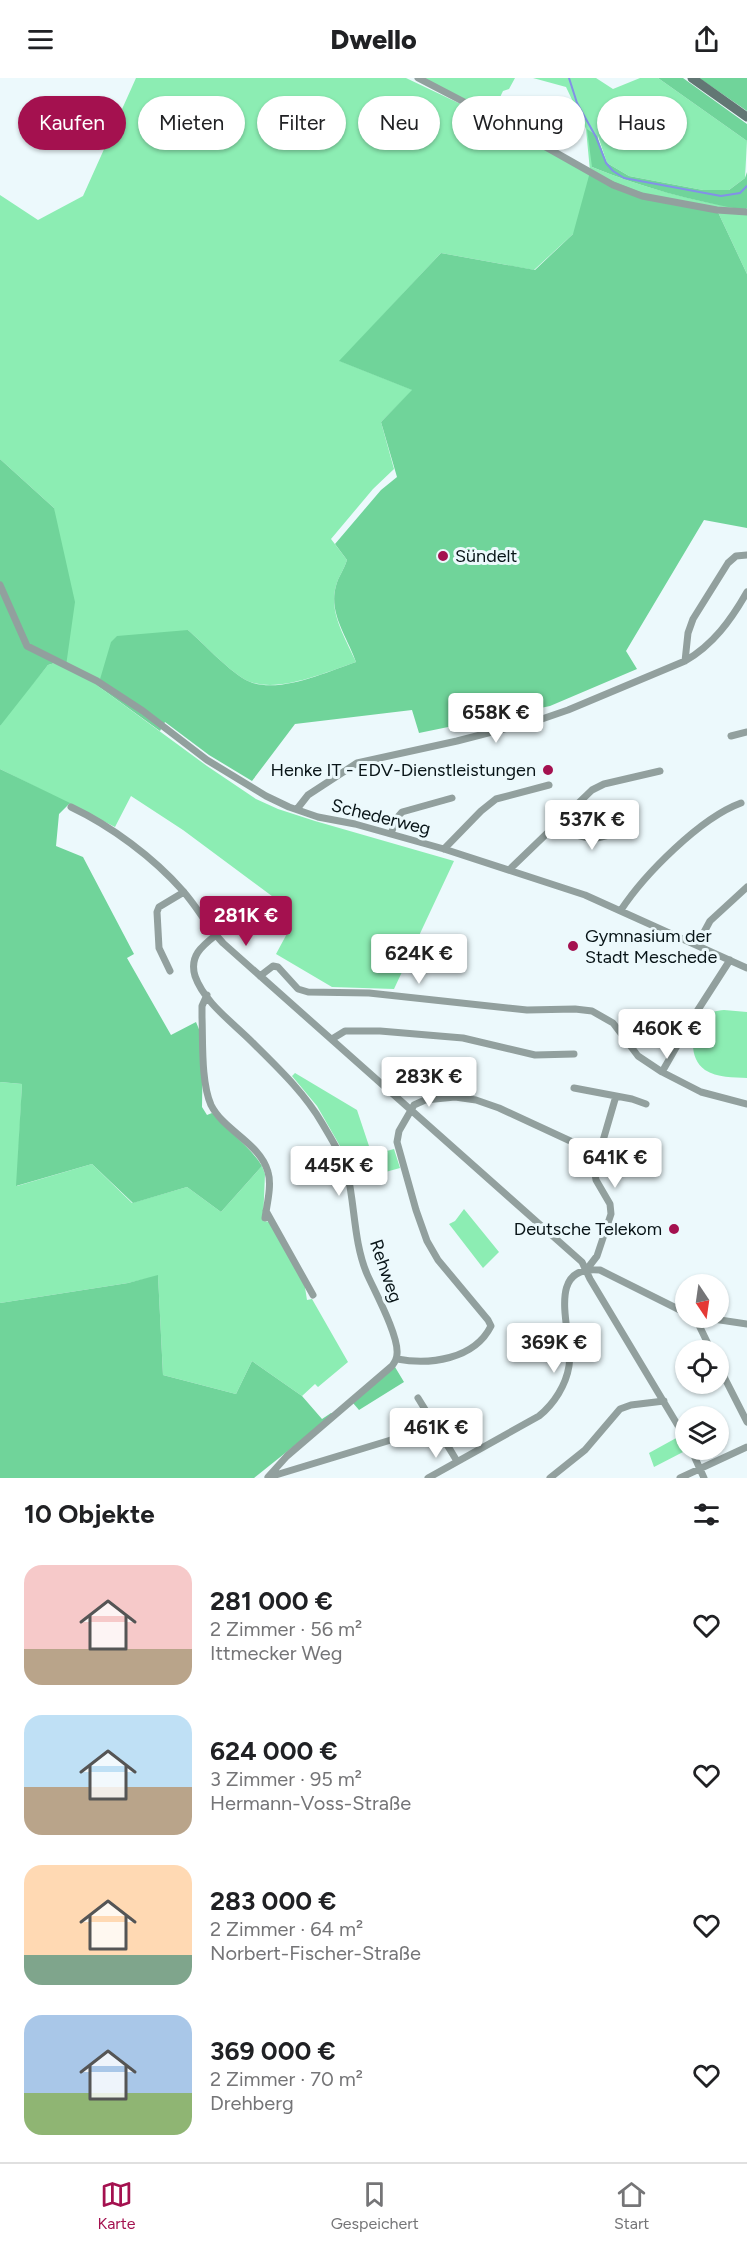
<!DOCTYPE html>
<html lang="de">
<meta charset="utf-8">
<style>
body{margin:0;font-family:Figtree,sans-serif;background:#f2f2f2;color:#202124;height:100vh;display:flex;flex-direction:column;font-size:22px;white-space:nowrap}
*{box-sizing:border-box;margin:0}
p{font-size:20px;color:#757577}
.icon{flex:none;width:33px;height:33px;fill:none;stroke:currentColor;stroke-width:2;stroke-linecap:round;stroke-linejoin:round}
.map{position:relative;height:1400px;overflow:hidden}
.details{display:flex;flex-direction:column;background:#fff;flex:1}
.details>*{flex:none}
.hud{position:absolute;left:18px;top:18px;width:711px;height:54px;display:flex;gap:12px}
.needle{width:39px;rotate:167deg}
.controls{position:absolute;left:675px;top:1196px;display:grid;gap:12px}
.controls a{display:grid;place-items:center;width:54px;height:54px;border-radius:50%;background:#fff;box-shadow:0 2px 4px #0004;font-size:30px}
.price{position:absolute;translate:-50% -51px;padding:0 14px;border-radius:6px;background:#fff;color:#222;font-size:20px;line-height:39px;filter:drop-shadow(0 2px 3px #0008)}
.price::after{content:'';position:absolute;left:50%;top:36px;width:18px;height:14px;margin-left:-9px;background:inherit;clip-path:polygon(0 0,100% 0,50% 100%)}
.price.on{background:#a4114f;color:#fff}
ul{padding:0;list-style:none}
li{display:flex;align-items:center;gap:18px;height:150px;padding:0 24px}
li span{display:grid;place-items:center;flex:none;width:168px;height:120px;border-radius:18px;color:#555}
li>.icon{margin-inline-start:auto}
span .icon{width:72px;height:72px;fill:#fffc;stroke-width:1}
li b{font-size:26px}
h2{display:flex;justify-content:space-between;align-items:center;height:72px;padding:0 24px;font-size:26px}
.pill{padding:0 21px;border-radius:27px;background:#fff;box-shadow:0 2px 4px #0004;font-size:21px;line-height:54px}
.pill.on{background:#a4114f;color:#fff}
header{display:flex;justify-content:space-between;align-items:center;height:78px;padding:0 24px;background:#fff;font-size:27px;font-weight:800}
.menu{display:flex;justify-content:space-around;align-items:center;height:84px;border-top:2px solid #e0e0e0;background:#fff;font-size:16px;color:#757577}
.menu a{display:grid;justify-items:center;gap:3px}
.menu .on{color:#a4114f}
.map>svg:first-child{display:block}
.green{fill:#8cedb3}
.forest{fill:#70d49a}
.lines{fill:none;stroke-linecap:round;stroke-linejoin:round}
.stream{stroke:#8291e7;stroke-width:2}
.street{stroke:#92a09e;stroke-width:7}
.secondary{stroke:#627774;stroke-width:9}
.poi-dot{fill:#a4114f;stroke:#ecf9fc;stroke-width:2}
.labels{text-anchor:middle;stroke-width:6;stroke-linejoin:round;paint-order:stroke}
.poi-label{font-size:18px;fill:#081417;stroke:#ecf9fc;text-anchor:start}
.street-label{font-size:18px;fill:#081417;stroke:#ecf9fc}
</style>
<header><svg class="icon" aria-label="menu" viewBox="0 0 24 24"><path d="M4 6h16M4 12h16M4 18h16"/></svg>Dwello<svg class="icon" aria-label="share" viewBox="0 0 24 24"><path d="M12 15V3M7 8l5-5 5 5M5 13v7h14v-7"/></svg></header>
<div class="map">
<svg width="747" height="1400" viewBox="0 0 747 1400">
<rect width="100%" height="100%" fill="#ecf9fc"/>
<path class="green" d="M136,0H406L526,57L590,93L586,51L566,9L533,0H596L613,11L640,0H658L747,63L745,100L729,112H703L629,98L607,85L598,58L592,89C641,109 692,123 745,131L747,130V196L717,132L573,156L534,192L441,175L340,283L413,312L381,344L394,391L373,411L331,461L347,482C344,492 338,499 336,508C328,534 346,561 356,584C326,594 274,618 244,601C226,590 204,566 188,552L98,608L207,688L256,721L278,731L315,743L454,783L394,911L332,909L276,876L290,850L272,839L280,824L183,752L131,718L115,749L0,691V648L2,643L48,587L58,584L54,430L0,381V117L38,142L83,118Z
M422,0H515L509,11L503,13L491,38Z
M724,932L747,934V1000C734,999 717,1000 705,992C689,981 690,955 702,941C708,934 716,933 724,932Z
M295,995L357,1032L372,1077L394,1071L400,1090L371,1098L366,1079L348,1082L317,1028L292,998Z
M0,1004L22,1006L17,1108L92,1086L132,1125L187,1109L221,1134L262,1088L265,1096L263,1143L271,1144L304,1203L307,1222L312,1221L348,1284L318,1309L315,1306L302,1318L252,1283L236,1316L163,1297L158,1198L128,1205L0,1225Z
M464,1131L499,1174L483,1190L449,1146L455,1143Z
M678,1359L685,1373L654,1389L649,1375Z"/>
<path class="forest" d="M658,0H683L747,46V63Z
M699,0H747V33Z
M587,51L597,58L607,85L629,98L703,112H729L745,100L747,94V130L745,132C692,123 641,109 592,89Z
M590,94L655,120L717,132L747,196V450L704,442L626,573L637,591L550,628L419,655L412,632L295,646L252,703L209,677L165,644L160,653L98,608L111,564L117,558L188,552C204,566 226,590 244,601C274,619 326,594 356,584C348,560 328,535 336,508C338,499 344,492 347,482L335,466L381,412L397,399L381,344L412,312L339,283L441,175L535,192L573,156Z
M0,381L54,430L75,524L66,588L58,584L48,587L0,648Z
M0,691L70,725L59,736L56,768L83,779L134,876L127,880L171,957L196,944L203,961L202,1029L207,1037L212,1035C228,1054 249,1067 262,1088L221,1134L187,1109L133,1125L92,1086L16,1108L22,1006L0,1004Z
M158,1197L163,1297L236,1316L252,1283L302,1318L322,1341L331,1335L334,1336L254,1400H0V1225L128,1205Z
M395,1289L404,1304L359,1332L353,1325Z"/>
<g class="lines">
<path class="stream" d="M569,0L577,25L596,59L606,85L613,93L624,100L721,118L740,115L747,108"/>
<path class="street" d="M418,0L491,38L613,107L642,118L717,132L747,134
M0,507L27,568L97,603L143,633L207,682L266,718L289,729L318,739L355,746L444,771L585,817L747,890
M685,583L688,555L693,541L728,485L736,478L747,477
M731,658L747,654
M71,729C111,748 153,779 183,813C197,829 208,849 223,865L582,1184L590,1201L686,1361
M297,731L308,717L357,685L457,663L539,642L568,632L685,583C713,567 731,542 747,514
M551,751L593,761L633,751
M391,756L396,741L402,734L452,720
M444,771L481,733L496,721L549,707
M509,792L592,712L604,706L660,693
M621,832C644,797 700,740 741,725
M216,857C202,868 189,878 195,898C204,924 232,944 251,963C276,988 304,1014 322,1045C332,1062 343,1079 348,1098C355,1130 354,1165 367,1196C375,1214 399,1258 397,1276C397,1281 395,1284 392,1288L287,1378L268,1399
M697,867L710,843L747,809
M170,893L159,870L157,834L159,829L184,814
M260,898L273,888L278,889L298,911L308,914L369,915L527,932L575,931L592,933L613,945L638,978L662,994L701,1014L747,1026
M207,917L202,928V939C203,965 201,1004 211,1027C224,1053 260,1065 268,1094C272,1107 267,1126 265,1140
M332,961L345,953H380L463,960L535,977L574,976
M662,994L694,938L730,882
M574,1010L632,1021L646,1026
M266,1133L313,1217
M587,1191L597,1178L611,1136L610,1126L596,1102L592,1078L602,1066L616,1018
M695,1239L711,1272
M700,1239L747,1246
M397,1281C429,1287 474,1282 491,1248L488,1242L438,1182L427,1163L416,1132L397,1064L399,1053L414,1027L425,1022L455,1019L476,1022L499,1030L579,1067L592,1078
M718,1287L747,1344
M418,1320L439,1354
M691,1371L704,1400
M269,1399L427,1351C442,1353 449,1371 457,1383
M428,1400L539,1338C554,1326 566,1307 569,1288C574,1257 542,1186 600,1192L686,1235
M550,1400L585,1372L620,1331L631,1327L664,1323
M680,1400L747,1369"/>
<path class="secondary" d="M692,0L747,39"/>
</g>
<g class="poi-dot">
<circle cx="443" cy="478" r="6"/>
<circle cx="548" cy="692" r="6"/>
<circle cx="573" cy="868" r="6"/>
<circle cx="674" cy="1151" r="6"/>
</g>
<g class="labels">
<g class="poi-label">
<text x="455" y="484">Sündelt</text>
<text x="536" y="698" text-anchor="end">Henke IT - EDV-Dienstleistungen</text>
<text x="585" y="864">Gymnasium der<tspan x="585" dy="21">Stadt Meschede</tspan></text>
<text x="662" y="1157" text-anchor="end">Deutsche Telekom</text>
</g>
<g class="street-label">
<text transform="translate(381 739) rotate(14)" y="6">Schederweg</text>
<text transform="translate(386 1193) rotate(71)" y="6">Rehweg</text>
</g>
</g>
</svg>
<div class="controls">
<a><svg class="needle" viewBox="-14 -14 28 28"><path d="M0-13l5 13h-10z" fill="#e53935"/><path d="M0 13l5-13h-10z" fill="#757577"/></svg></a>
<a><svg class="icon" aria-label="locate" viewBox="0 0 24 24"><circle cx="12" cy="12" r="6"/><path d="M12 2v4M12 18v4M2 12h4M18 12h4"/></svg></a>
<a><svg class="icon" aria-label="layers" viewBox="0 0 24 24"><path d="M12 4l9 5-9 5-9-5zM3 14l9 5 9-5"/></svg></a>
</div>
<b class="price" style="left:496px;top:666px">658K €</b>
<b class="price" style="left:592px;top:773px">537K €</b>
<b class="price on" style="left:246px;top:869px">281K €</b>
<b class="price" style="left:419px;top:907px">624K €</b>
<b class="price" style="left:667px;top:982px">460K €</b>
<b class="price" style="left:429px;top:1030px">283K €</b>
<b class="price" style="left:615px;top:1111px">641K €</b>
<b class="price" style="left:339px;top:1119px">445K €</b>
<b class="price" style="left:554px;top:1296px">369K €</b>
<b class="price" style="left:436px;top:1381px">461K €</b>
<div class="hud">
<a class="pill on">Kaufen</a>
<a class="pill">Mieten</a>
<a class="pill">Filter</a>
<a class="pill">Neu</a>
<a class="pill">Wohnung</a>
<a class="pill">Haus</a>
</div>
</div>
<section class="details">
<h2>10 Objekte<svg class="icon" aria-label="filters" viewBox="0 0 24 24"><path d="M4 7h16M4 17h16"/><circle cx="9" cy="7" r="2"/><circle cx="15" cy="17" r="2"/></svg></h2>
<ul>
<li><span style="background:linear-gradient(#f6c9c9 70%,#b9a48a 0)"><svg class="icon" aria-label="home" viewBox="0 0 24 24"><path d="M3 11l9-7 9 7M6 9v11h12V9"/></svg></span><div><b>281 000 €</b><p>2 Zimmer · 56 m²</p><p>Ittmecker Weg</p></div><svg class="icon" aria-label="heart" viewBox="0 0 24 24"><path d="M12 20l-8-8c-3-5 5-10 8-4 3-6 11-1 8 4z"/></svg></li>
<li><span style="background:linear-gradient(#bfe0f5 60%,#b9a48a 0)"><svg class="icon" aria-label="home" viewBox="0 0 24 24"><path d="M3 11l9-7 9 7M6 9v11h12V9"/></svg></span><div><b>624 000 €</b><p>3 Zimmer · 95 m²</p><p>Hermann-Voss-Straße</p></div><svg class="icon" aria-label="heart" viewBox="0 0 24 24"><path d="M12 20l-8-8c-3-5 5-10 8-4 3-6 11-1 8 4z"/></svg></li>
<li><span style="background:linear-gradient(#ffd9b3 75%,#7fa58c 0)"><svg class="icon" aria-label="home" viewBox="0 0 24 24"><path d="M3 11l9-7 9 7M6 9v11h12V9"/></svg></span><div><b>283 000 €</b><p>2 Zimmer · 64 m²</p><p>Norbert-Fischer-Straße</p></div><svg class="icon" aria-label="heart" viewBox="0 0 24 24"><path d="M12 20l-8-8c-3-5 5-10 8-4 3-6 11-1 8 4z"/></svg></li>
<li><span style="background:linear-gradient(#a9c7e8 65%,#8fb573 0)"><svg class="icon" aria-label="home" viewBox="0 0 24 24"><path d="M3 11l9-7 9 7M6 9v11h12V9"/></svg></span><div><b>369 000 €</b><p>2 Zimmer · 70 m²</p><p>Drehberg</p></div><svg class="icon" aria-label="heart" viewBox="0 0 24 24"><path d="M12 20l-8-8c-3-5 5-10 8-4 3-6 11-1 8 4z"/></svg></li>
</ul>
</section>
<nav class="menu">
<a class="on"><svg class="icon" aria-label="map" viewBox="0 0 24 24"><path d="M3 6l6-2 6 2 6-2v14l-6 2-6-2-6 2zM9 4v14M15 6v14"/></svg>Karte</a>
<a><svg class="icon" aria-label="saved" viewBox="0 0 24 24"><path d="M7 4h10v16l-5-4-5 4z"/></svg>Gespeichert</a>
<a><svg class="icon" aria-label="home" viewBox="0 0 24 24"><path d="M3 11l9-7 9 7M6 9v11h12V9"/></svg>Start</a>
</nav>
